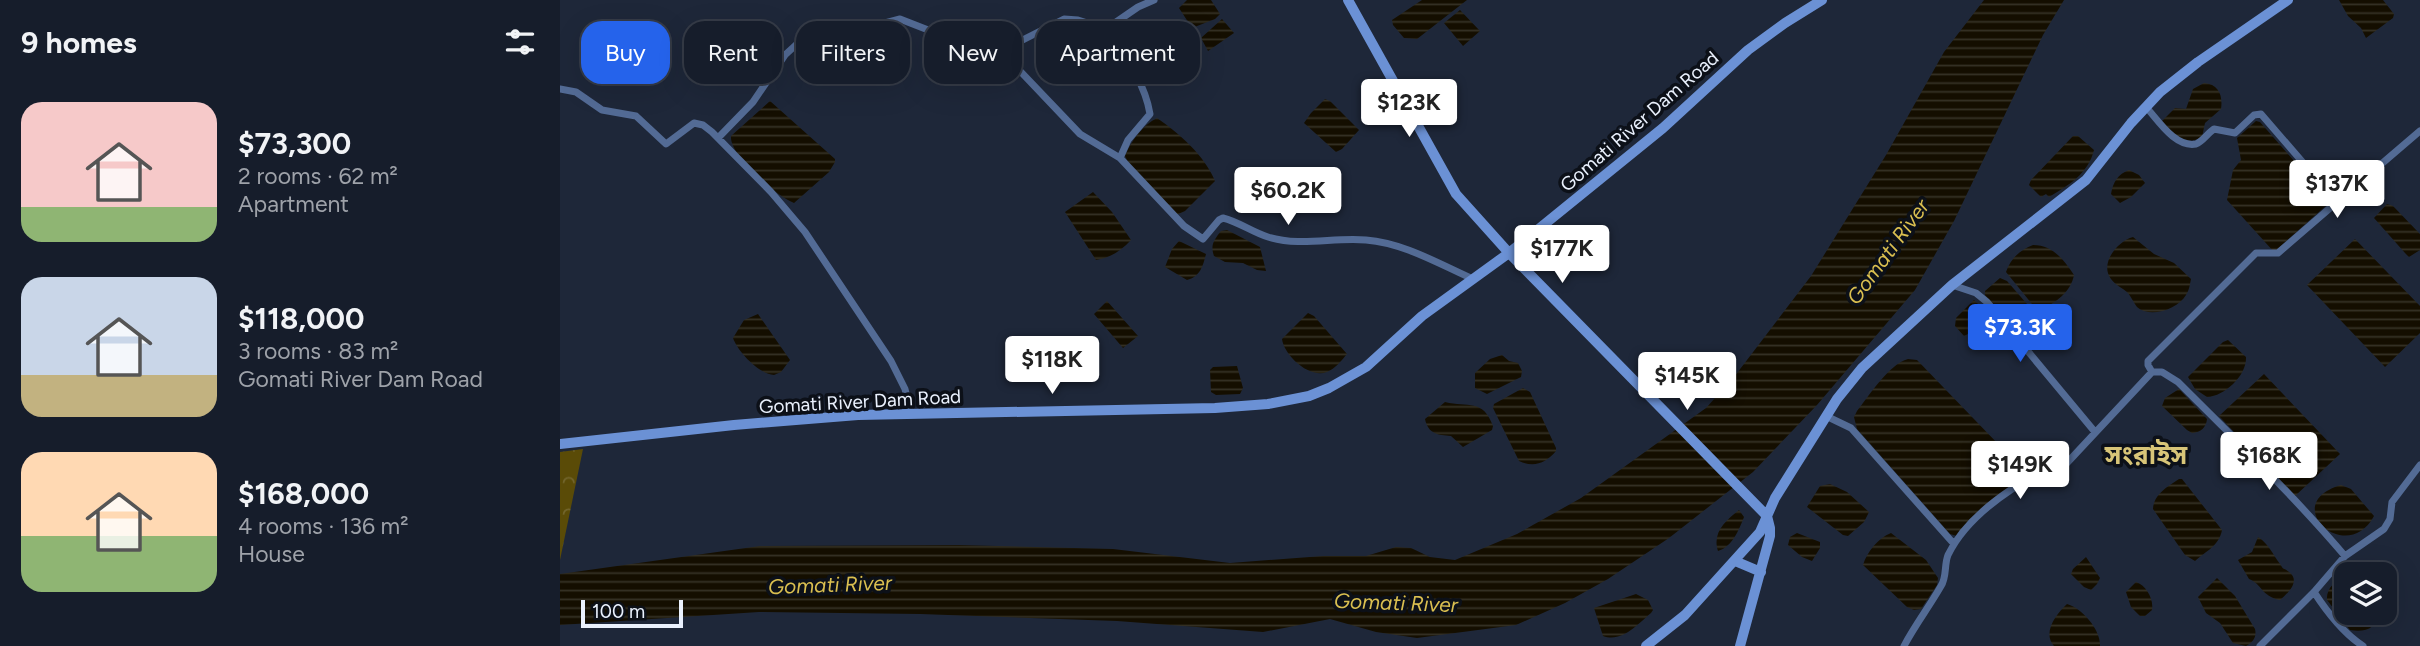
<!DOCTYPE html>
<meta charset="utf-8">
<style>
body{margin:0;font-family:Figtree,"Noto Sans Bengali",sans-serif;background:#1f2633;color:#f1f3f6;height:100vh;display:flex;flex-direction:column;font-size:26px;white-space:nowrap}
*{box-sizing:border-box;margin:0}
p{font-size:23px;color:#9ea2a9}
.icon{flex:none;width:38px;height:38px;fill:none;stroke:currentColor;stroke-width:2;stroke-linecap:round;stroke-linejoin:round}
.map{position:relative;flex:1;overflow:hidden}
.panel{display:flex;flex-direction:column;background:#161d2b;width:560px}
.panel>*{flex:none}
.hud{position:absolute;left:21px;top:21px;width:665px;height:63px;display:flex;gap:14px}
.controls{position:absolute;left:1774px;top:562px;display:grid;gap:14px}
.controls a{display:grid;place-items:center;width:63px;height:63px;border-radius:14px;background:#161d2b;box-shadow:0 7px 28px #0002,0 0 0 2px #353b47;font-size:35px}
.scale{position:absolute;left:21px;bottom:18px;width:102px;box-sizing:border-box;padding-left:7px;border:4px solid #eaf1fd;border-top:0;font-size:19px;line-height:24px;white-space:nowrap;color:#eaf1fd;-webkit-text-stroke:5px #0c1018;paint-order:stroke}
.price{position:absolute;translate:-50% -60px;padding:0 16px;border-radius:7px;background:#fff;color:#222;font-size:23px;line-height:46px;filter:drop-shadow(0 2px 4px #0008)}
.price::after{content:'';position:absolute;left:50%;top:42px;width:21px;height:16px;margin-left:-10px;background:inherit;clip-path:polygon(0 0,100% 0,50% 100%)}
.price.active{background:#2563eb;color:#fff}
ul{padding:0;list-style:none}
li{display:flex;align-items:center;gap:21px;height:175px;padding:0 21px}
li span{display:grid;place-items:center;flex:none;width:196px;height:140px;border-radius:21px;color:#555}
li>.icon{margin-inline-start:auto}
span .icon{width:84px;height:84px;fill:#fffc;stroke-width:1}
li b{font-size:30px}
h2{display:flex;justify-content:space-between;align-items:center;height:84px;padding:0 21px;font-size:30px}
.tag{padding:0 24px;border-radius:21px;background:#161d2b;box-shadow:0 7px 28px #0002,0 0 0 2px #353b47;font-size:24px;line-height:63px}
.tag.active{background:#2563eb;color:#fff}
main{display:flex;flex:1;min-height:0}
.map>svg:first-child{display:block}
.forest{fill:url(#forest-crowns)}
.water{fill:url(#water-rules)}
.lines{fill:none;stroke-linecap:round;stroke-linejoin:round}
.street{stroke:#536b95;stroke-width:7}
.secondary{stroke:#6b91d5;stroke-width:10}
.labels{text-anchor:middle;stroke-width:7;stroke-linejoin:round;paint-order:stroke}
.street-label{font-size:19px;fill:#eaf1fd;stroke:#0c1018}
.water-label{font-size:21px;font-style:italic;fill:#dabf50;stroke:#0c1018}
.district-label{font-size:26px;font-weight:bold;fill:#d8c578;stroke:#0c1018}
</style>
<main>
<section class="panel">
<h2>9 homes<svg class="icon" aria-label="filters" viewBox="0 0 24 24"><path d="M4 7h16M4 17h16"/><circle cx="9" cy="7" r="2"/><circle cx="15" cy="17" r="2"/></svg></h2>
<ul>
<li><span style="background:linear-gradient(#f6c9c9 75%,#8fb573 0)"><svg class="icon" aria-label="home" viewBox="0 0 24 24"><path d="M3 11l9-7 9 7M6 9v11h12V9"/></svg></span><div><b>$73,300</b><p>2 rooms · 62 m²</p><p>Apartment</p></div></li>
<li><span style="background:linear-gradient(#c9d6e8 70%,#c2b280 0)"><svg class="icon" aria-label="home" viewBox="0 0 24 24"><path d="M3 11l9-7 9 7M6 9v11h12V9"/></svg></span><div><b>$118,000</b><p>3 rooms · 83 m²</p><p>Gomati River Dam Road</p></div></li>
<li><span style="background:linear-gradient(#ffd9b3 60%,#8fb573 0)"><svg class="icon" aria-label="home" viewBox="0 0 24 24"><path d="M3 11l9-7 9 7M6 9v11h12V9"/></svg></span><div><b>$168,000</b><p>4 rooms · 136 m²</p><p>House</p></div></li>
</ul>
</section>
<div class="map">
<svg width="1860" height="646" viewBox="0 0 1860 646">
<defs>
<pattern id="forest-crowns" width="20" height="18" patternUnits="userSpaceOnUse" patternTransform="scale(1.75)"><rect width="20" height="18" fill="#5a4b07"/><path d="M2 6a3 3 0 1 1 6 0M12 15a3 3 0 1 1 6 0" fill="none" stroke="#72652c"/></pattern>
<pattern id="water-rules" width="6" height="5" patternUnits="userSpaceOnUse" patternTransform="scale(1.75)"><rect width="6" height="5" fill="#140e00"/><path d="M0 2.5h6" fill="none" stroke="#363226"/></pattern>
</defs>
<rect width="100%" height="100%" fill="#1e2739"/>
<path class="forest" d="M23,449L0,560V452Z"/>
<path class="water" d="M627,0H651L660,14L655,19L632,28L619,8Z
M862,0H907L857,39L844,38L833,25L832,20Z
M1424,0H1504L1483,35L1394,221L1355,290L1257,405L1193,472L1109,538L1048,579L1005,603L956,625L857,638L816,632L770,619L703,632L557,621L360,614L199,612L0,625V574L200,546L399,545L553,549L670,563L763,556H806L836,547L851,548L870,557L895,560L957,534L1021,498L1146,408L1174,377L1251,276L1326,155L1384,52Z
M1779,0H1823L1834,14L1833,18L1806,38L1801,28L1788,16Z
M900,10L920,31L903,46L884,23Z
M662,19L674,33L648,51L641,38Z
M1644,83C1659,84 1663,96 1661,109L1645,123L1642,137C1624,147 1613,134 1601,122L1615,108L1626,109L1633,89Z
M765,99L770,101L799,130L782,149L776,152L744,123L751,113Z
M210,101L275,159V162L269,172L234,203C216,196 169,155 171,136Z
M597,118C619,133 645,156 655,181L625,211L616,215L570,166L565,156C571,141 583,125 597,118Z
M1696,121L1700,122L1770,202L1714,252L1667,200L1673,170L1681,160L1677,138Z
M1513,136H1518L1534,150C1528,174 1509,185 1489,197L1486,194L1481,197L1469,185L1471,180Z
M1569,170L1579,175L1585,183L1571,197L1560,203L1551,194C1553,182 1558,174 1569,170Z
M533,192L552,212L571,240C561,251 550,258 536,260L505,212Z
M1827,204L1833,206L1860,234V250L1849,257L1845,253L1814,218Z
M667,230L700,247L706,271L697,270L683,263L665,262L654,256C650,245 654,240 661,231Z
M1573,237L1594,254L1614,263L1631,279C1630,284 1629,291 1626,295C1618,309 1590,319 1577,307C1574,303 1571,297 1568,293C1563,288 1555,285 1551,279C1539,263 1558,241 1573,237Z
M1795,239L1860,306V333L1825,367L1747,285Z
M619,241L646,254C643,266 640,277 627,280L605,267L612,249Z
M1473,245C1493,245 1504,260 1514,275C1511,292 1496,302 1481,310L1476,309L1446,272C1450,259 1461,249 1473,245Z
M1440,278L1447,281L1467,304L1449,321L1425,295V291Z
M1414,300L1439,325L1429,338L1422,341L1410,333L1404,336L1395,326L1396,318Z
M547,301L578,336L563,348L534,314Z
M748,313L754,316L787,354C782,360 775,369 767,372C749,379 724,355 722,339Z
M198,314L230,360L221,372L214,375C199,374 178,352 173,338L184,320Z
M1668,340L1686,357C1687,375 1665,396 1647,397L1635,389L1628,377L1663,342Z
M942,355L949,361L958,363L962,371L961,377L927,394L915,388V373L930,359Z
M1348,359L1357,360L1468,475L1397,536L1390,534L1297,429L1294,417L1297,411C1309,396 1329,364 1348,359Z
M677,366L683,388L680,394L656,395L651,392L650,370L653,367Z
M1704,374L1780,454L1735,496L1659,416Z
M963,388L970,392L996,448V451C986,463 974,468 959,461L933,408L934,404Z
M1619,389L1647,419C1646,428 1641,432 1632,433L1627,430L1602,406L1605,398Z
M885,402C908,408 923,398 933,426L932,430L903,447L891,436C878,435 868,434 865,419Z
M1619,479H1622L1662,530C1659,546 1646,551 1635,561L1625,555L1593,509C1594,494 1607,487 1619,479Z
M1270,484L1287,492L1309,512L1304,522L1288,536L1283,535L1247,507L1260,486Z
M1781,485L1791,489L1814,516C1787,567 1717,504 1781,485Z
M1179,510L1184,517C1179,530 1172,547 1158,551C1152,533 1165,521 1179,510Z
M1237,533L1260,542V548L1252,561L1242,557L1228,545L1230,537Z
M1331,533L1366,560L1378,578L1377,585L1361,609L1354,610L1347,607L1303,565C1307,552 1318,538 1331,533Z
M1698,537C1709,544 1713,555 1720,564C1725,572 1722,566 1729,572C1741,581 1728,593 1720,600C1701,596 1702,584 1689,579L1678,560L1692,552Z
M1526,557L1540,578L1537,584L1531,590L1524,587L1511,574L1513,569Z
M1657,578L1675,596L1695,629C1697,637 1693,642 1686,646L1673,643L1660,623L1646,613L1638,597Z
M1787,578V612L1820,613C1817,628 1805,633 1790,630L1767,600C1766,589 1775,579 1787,578Z
M1576,582C1586,585 1594,599 1592,610L1585,616H1580L1571,607L1566,592Z
M1076,594L1088,600L1093,610L1091,613C1078,624 1062,643 1043,636L1034,608Z
M1507,604C1522,608 1541,630 1540,646H1494C1482,633 1496,614 1507,604Z"/>
<g class="lines">
<path class="street" d="M546,29C564,55 585,82 590,114L568,140L560,158
M546,29L578,7L594,0
M441,51L520,134L560,158L624,226L643,239L659,220L663,218C679,222 692,232 708,237C741,247 773,237 806,240C844,243 879,264 913,279
M0,89L16,92L42,110L76,116L106,144L134,123L143,125L152,132L211,192L245,232L331,361L345,389L351,414
M1586,107C1598,120 1615,148 1636,144C1642,142 1648,133 1654,129L1675,133L1694,115L1701,114L1777,202L1718,253H1696L1588,361V365L1592,372H1602L1618,382C1675,439 1733,495 1785,556
M158,138L193,102L225,55L251,31H256L276,41L293,42L325,23L340,19L381,35L416,55L441,51L504,19L518,20L546,29
M1777,202L1860,131
M1392,285L1416,293L1427,302L1535,432
M1266,416L1291,428L1394,544
M1754,592C1767,612 1783,633 1803,646
M1344,646C1355,625 1369,607 1381,586C1387,577 1384,565 1388,555C1401,528 1428,505 1452,489C1469,478 1489,475 1506,464L1592,372
M1700,646L1754,592L1785,556L1824,529L1830,519L1832,502L1860,465"/>
<path class="secondary" d="M788,0L896,194L949,253L1207,516L1210,528V536L1180,646
M0,444L174,425L298,415L655,408L708,404L749,396L769,388L806,367L862,316L949,253L1103,128L1188,50L1225,23L1262,0
M1175,561L1201,572
M1086,646L1125,615L1200,532L1215,498L1277,399L1302,368L1392,285L1526,180L1571,123L1600,92L1638,62L1728,0"/>
</g>
<g class="labels">
<g class="street-label">
<text transform="translate(1079 121) rotate(-41)" y="7">Gomati River Dam Road</text>
<text transform="translate(300 401) rotate(-3)" y="7">Gomati River Dam Road</text>
</g>
<g class="water-label">
<text transform="translate(1328 252) rotate(-54)" y="7">Gomati River</text>
<text transform="translate(270 585) rotate(-2)" y="7">Gomati River</text>
<text transform="translate(836 603) rotate(2)" y="7">Gomati River</text>
</g>
<g class="district-label">
<text x="1586" y="464">সংরাইস</text>
</g>
</g>
</svg>
<div class="controls">
<a><svg class="icon" aria-label="layers" viewBox="0 0 24 24"><path d="M12 4l9 5-9 5-9-5zM3 14l9 5 9-5"/></svg></a>
</div>
<div class="scale">100 m</div>
<b class="price" style="left:849px;top:139px">$123K</b>
<b class="price" style="left:1777px;top:220px">$137K</b>
<b class="price" style="left:728px;top:227px">$60.2K</b>
<b class="price" style="left:1002px;top:285px">$177K</b>
<b class="price active" style="left:1460px;top:364px">$73.3K</b>
<b class="price" style="left:492px;top:396px">$118K</b>
<b class="price" style="left:1127px;top:412px">$145K</b>
<b class="price" style="left:1709px;top:492px">$168K</b>
<b class="price" style="left:1460px;top:501px">$149K</b>
<div class="hud">
<a class="tag active">Buy</a>
<a class="tag">Rent</a>
<a class="tag">Filters</a>
<a class="tag">New</a>
<a class="tag">Apartment</a>
</div>
</div>
</main>
